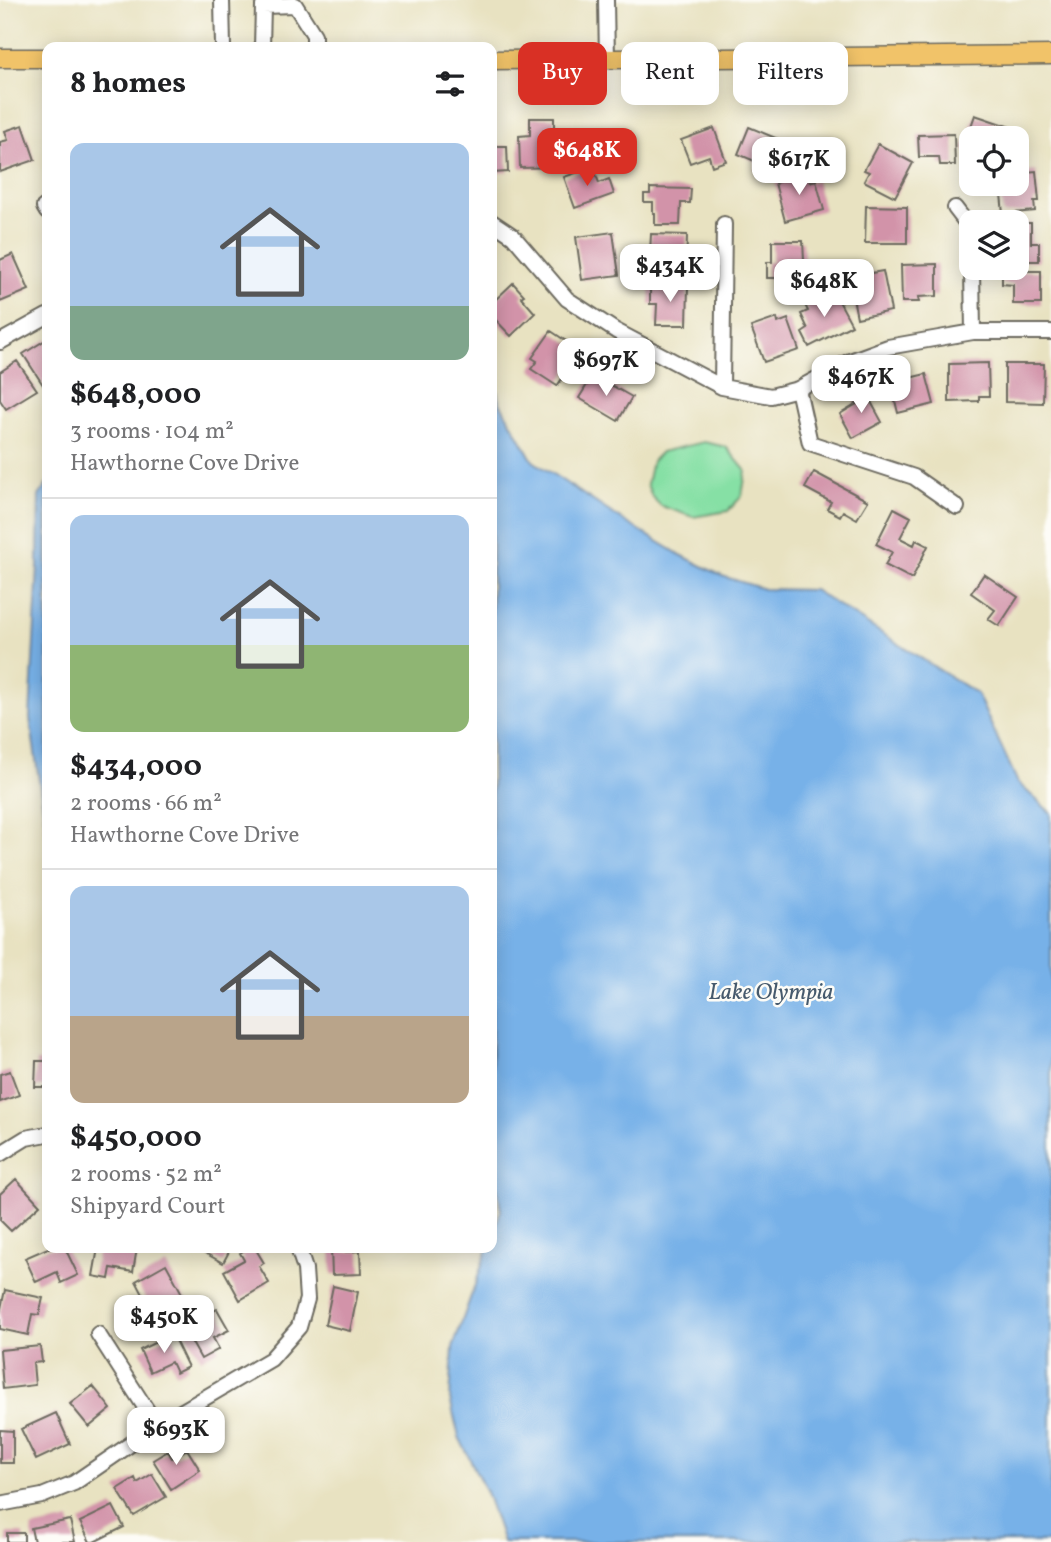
<!DOCTYPE html>
<meta charset="utf-8">
<style>
body{margin:0;font-family:Vollkorn,serif;background:#f6f6f6;color:#202124;height:100vh;display:flex;flex-direction:column;font-size:26px;white-space:nowrap}
*{box-sizing:border-box;margin:0}
p{font-size:23px;color:#757577}
.icon{flex:none;width:38px;height:38px;fill:none;stroke:currentColor;stroke-width:2;stroke-linecap:round;stroke-linejoin:round}
.map{position:relative;flex:1;overflow:hidden}
.sheet{position:absolute;left:42px;top:42px;width:455px;height:1211px;display:flex;flex-direction:column;background:#fff;border-radius:14px;box-shadow:0 4px 18px #0003}
.sheet>*{flex:none}
.banner{position:absolute;left:518px;top:42px;width:427px;height:63px;display:flex;gap:14px}
.buttons{position:absolute;left:959px;top:126px;display:grid;gap:14px}
.buttons a{display:grid;place-items:center;width:70px;height:70px;border-radius:14px;background:#fff;box-shadow:0 4px 18px #0003;font-size:35px}
.price{position:absolute;translate:-50% -60px;padding:0 16px;border-radius:14px;background:#fff;color:#222;font-size:23px;line-height:46px;filter:drop-shadow(0 2px 4px #0008)}
.price::after{content:'';position:absolute;left:50%;top:42px;width:21px;height:16px;margin-left:-10px;background:inherit;clip-path:polygon(0 0,100% 0,50% 100%)}
.price.active{background:#d93025;color:#fff}
ul{padding:0;list-style:none}
li{display:grid;align-content:center;gap:14px;height:371px;padding:0 28px}
li+li{border-top:2px solid #e0e0e0}
li span{display:grid;place-items:center;height:217px;border-radius:14px;color:#555}
li>.icon{margin-inline-start:auto}
span .icon{width:126px;height:126px;fill:#fffc;stroke-width:1}
li b{font-size:30px}
h2{display:flex;justify-content:space-between;align-items:center;height:84px;padding:0 28px;font-size:30px}
.pill{padding:0 24px;border-radius:14px;background:#fff;box-shadow:0 4px 18px #0003;font-size:24px;line-height:63px}
.pill.active{background:#d93025;color:#fff}
.map>svg:first-child{display:block}
.green{fill:#86e0a5;stroke:#588668;stroke-width:2}
.water{fill:#77b1e8;stroke:#516e8a;stroke-width:2}
.building{fill:#d293a9}
.lines{fill:none;stroke-linecap:round;stroke-linejoin:round}
.minor-casing{stroke:#6d6b60;stroke-width:18}
.major-casing{stroke:#6d6b60;stroke-width:21}
.minor{stroke:#fff;stroke-width:14}
.major{stroke:#f1c369;stroke-width:18}
.labels{text-anchor:middle;stroke-width:5;stroke-linejoin:round;paint-order:stroke}
.water-label{font-size:23px;font-style:italic;fill:#465a6d;stroke:#fdfcf7}
</style>
<div class="map">
<svg width="1051" height="1542" viewBox="0 0 1051 1542">
<rect width="100%" height="100%" fill="#fdfcf7"/>
<filter id="ink" filterUnits="userSpaceOnUse"><feTurbulence type="fractalNoise" baseFrequency=".0143" numOctaves="2"/><feDisplacementMap in="SourceGraphic" scale="14" xChannelSelector="R" yChannelSelector="G"/><feConvolveMatrix kernelMatrix="1 2 1 2 8 2 1 2 1" color-interpolation-filters="sRGB"/></filter>
<filter id="wash" filterUnits="userSpaceOnUse"><feTurbulence type="fractalNoise" baseFrequency=".00686" numOctaves="4" result="noise"/><feDisplacementMap in="SourceGraphic" scale="28" xChannelSelector="R" yChannelSelector="G"/><feGaussianBlur stdDeviation="1.57" result="paint"/><feColorMatrix in="noise" values="0 0 0 0 0 0 0 0 0 0 0 0 0 0 0 0 0 1.4 0 .05"/><feComposite in="paint" operator="in"/></filter>
<g filter="url(#wash)">
<rect width="100%" height="100%" fill="#e8e2c1"/>
<path class="green" d="M704,442L726,447L746,471L742,496L728,511L693,517L661,506L652,497L647,484L652,461L661,452Z"/>
<path class="water" d="M492,380L495,383L500,403L533,461L622,520L679,554L722,576L764,589L814,590L977,694L1018,783L1051,813V1542H503L486,1492L459,1437L450,1399L453,1347L488,1248H492V1237L501,1210L495,1171L492,1170Z
M47,484V836L30,718L38,567L39,496Z"/>
<g id="blocks">
<path class="building" d="M975,115L1016,129L1013,138H971V152L963,149Z
M530,118H554V132H559L560,167L520,168L519,136L530,135Z
M23,125L35,160L0,172V142L8,140L5,131Z
M749,127L783,141L769,175L754,169L757,162L738,154Z
M714,128L726,161L712,166L709,156L690,163L681,140Z
M954,134L955,165H940L939,157H919L918,135Z
M878,144L913,163L895,197L864,181L869,172L864,170Z
M492,146H507L508,172L492,173Z
M593,167L599,183L609,179L614,194L575,208L564,177Z
M1036,171L1039,201H1034L1035,211L1003,214L1000,184H1017V173Z
M807,173L810,182L816,180L824,210L785,221L775,183Z
M650,188L691,189L690,203H681L680,225H655V213H653V202H644V194H650Z
M866,206L907,207V243H865Z
M1017,223H1031V243H1039V261H1017Z
M613,232L619,275L582,280L576,237Z
M651,234L687,235L686,275L659,274L660,253H650Z
M772,241H803L804,260H799V278H767V262H772Z
M13,254L29,290L0,302V260Z
M937,264V296L918,297L919,302H902L901,265Z
M883,271L891,311L857,318L849,277Z
M1002,271H1041V304H1013V285L1002,284Z
M513,283L524,295L521,297L535,313L511,336L492,316V303Z
M650,285L688,286L687,325H656L657,304H650Z
M833,290L852,325L809,347L802,333L808,329L801,314L808,311L805,305Z
M777,318L778,323L788,319L799,350L764,362L751,327Z
M551,331L581,351L557,386L531,369L537,361L532,358Z
M47,339V386L45,388L23,354Z
M17,361L37,390L6,409L0,400V372Z
M988,363L989,396H979V401L949,402V364Z
M1005,364H1044L1043,403L1005,402Z
M903,372L905,379L926,374L934,404L898,413L889,376Z
M593,375L632,397L618,421L579,398Z
M864,389L882,422L853,438L840,414L857,404L852,395Z
M814,472L868,501L857,519L843,511L840,516L827,509L831,502L805,488Z
M894,508L911,517L900,538L914,545L916,540L928,546L912,579L885,565L892,552L876,544Z
M984,574L1018,597L999,626L988,619L995,610L971,593Z
M36,1061H47V1087H35Z
M10,1071L19,1095L0,1102V1074Z
M16,1179L40,1205L11,1231L0,1220V1194Z
M48,1248H65L78,1275L61,1283L57,1272L36,1282L25,1258Z
M98,1248H137L133,1272L111,1268L109,1279L93,1276Z
M196,1248H231L223,1263Z
M248,1248H255L264,1263L259,1266L269,1283L240,1300L224,1271L244,1260L240,1253Z
M331,1248H345V1252L360,1251L361,1274L332,1275Z
M166,1264L185,1299L149,1319L140,1303L146,1300L136,1281Z
M333,1286L358,1292L350,1331L325,1325Z
M5,1290L43,1298L39,1315L32,1314L28,1335L0,1329V1313Z
M217,1309L229,1330L213,1338L219,1349L201,1359L183,1327Z
M172,1334L188,1367L176,1373L171,1362L150,1372L140,1350Z
M40,1346L42,1362L33,1363L35,1385L3,1389L0,1350Z
M93,1386L111,1409L89,1427L70,1404Z
M56,1413L70,1444L36,1460L21,1429Z
M0,1430L13,1431V1463H0Z
M187,1449L200,1470L171,1489L153,1460L168,1451L172,1458Z
M152,1474L166,1497L134,1516L117,1489L135,1478L137,1483Z
M113,1506L124,1527L94,1542H90L80,1522Z
M70,1520L75,1542H34L31,1528Z
M7,1533H24V1542H7Z"/>
</g>
</g>
<g filter="url(#ink)">
<use href="#blocks" fill-opacity="0" stroke="#6d6b60" stroke-width="2"/>
<g class="lines">
<defs>
<path id="minor" d="M222,0L223,47
M606,0L607,60
M262,47L263,6L295,5L314,35V47
M44,207L47,212
M955,208L971,229
M492,222L513,236L567,299L616,331L722,387L771,396L798,389L850,361L888,347L973,332H1051
M972,268L973,332
M0,342L47,316
M722,387L724,224
M798,389L810,443L914,477L957,507
M0,1154L26,1138L47,1134
M98,1334L157,1426
M0,1504L42,1496L74,1483L157,1426L271,1359L299,1327L307,1299L305,1269L298,1248"/>
<path id="major" d="M0,58H47
M492,60L1051,55"/>
</defs>
<use href="#minor" class="minor-casing"/>
<use href="#major" class="major-casing"/>
<use href="#minor" class="minor"/>
<use href="#major" class="major"/>
</g>
</g>
<g class="labels">
<g class="water-label">
<text x="771" y="999">Lake Olympia</text>
</g>
</g>
</svg>
<div class="buttons">
<a><svg class="icon" aria-label="locate" viewBox="0 0 24 24"><circle cx="12" cy="12" r="6"/><path d="M12 2v4M12 18v4M2 12h4M18 12h4"/></svg></a>
<a><svg class="icon" aria-label="layers" viewBox="0 0 24 24"><path d="M12 4l9 5-9 5-9-5zM3 14l9 5 9-5"/></svg></a>
</div>
<b class="price active" style="left:587px;top:188px">$648K</b>
<b class="price" style="left:799px;top:197px">$617K</b>
<b class="price" style="left:670px;top:304px">$434K</b>
<b class="price" style="left:824px;top:319px">$648K</b>
<b class="price" style="left:606px;top:398px">$697K</b>
<b class="price" style="left:861px;top:415px">$467K</b>
<b class="price" style="left:164px;top:1355px">$450K</b>
<b class="price" style="left:176px;top:1467px">$693K</b>
<div class="banner">
<a class="pill active">Buy</a>
<a class="pill">Rent</a>
<a class="pill">Filters</a>
</div>
<section class="sheet">
<h2>8 homes<svg class="icon" aria-label="filters" viewBox="0 0 24 24"><path d="M4 7h16M4 17h16"/><circle cx="9" cy="7" r="2"/><circle cx="15" cy="17" r="2"/></svg></h2>
<ul>
<li><span style="background:linear-gradient(#a9c7e8 75%,#7fa58c 0)"><svg class="icon" aria-label="home" viewBox="0 0 24 24"><path d="M3 11l9-7 9 7M6 9v11h12V9"/></svg></span><div><b>$648,000</b><p>3 rooms · 104 m²</p><p>Hawthorne Cove Drive</p></div></li>
<li><span style="background:linear-gradient(#a9c7e8 60%,#8fb573 0)"><svg class="icon" aria-label="home" viewBox="0 0 24 24"><path d="M3 11l9-7 9 7M6 9v11h12V9"/></svg></span><div><b>$434,000</b><p>2 rooms · 66 m²</p><p>Hawthorne Cove Drive</p></div></li>
<li><span style="background:linear-gradient(#a9c7e8 60%,#b9a48a 0)"><svg class="icon" aria-label="home" viewBox="0 0 24 24"><path d="M3 11l9-7 9 7M6 9v11h12V9"/></svg></span><div><b>$450,000</b><p>2 rooms · 52 m²</p><p>Shipyard Court</p></div></li>
</ul>
</section>
</div>
